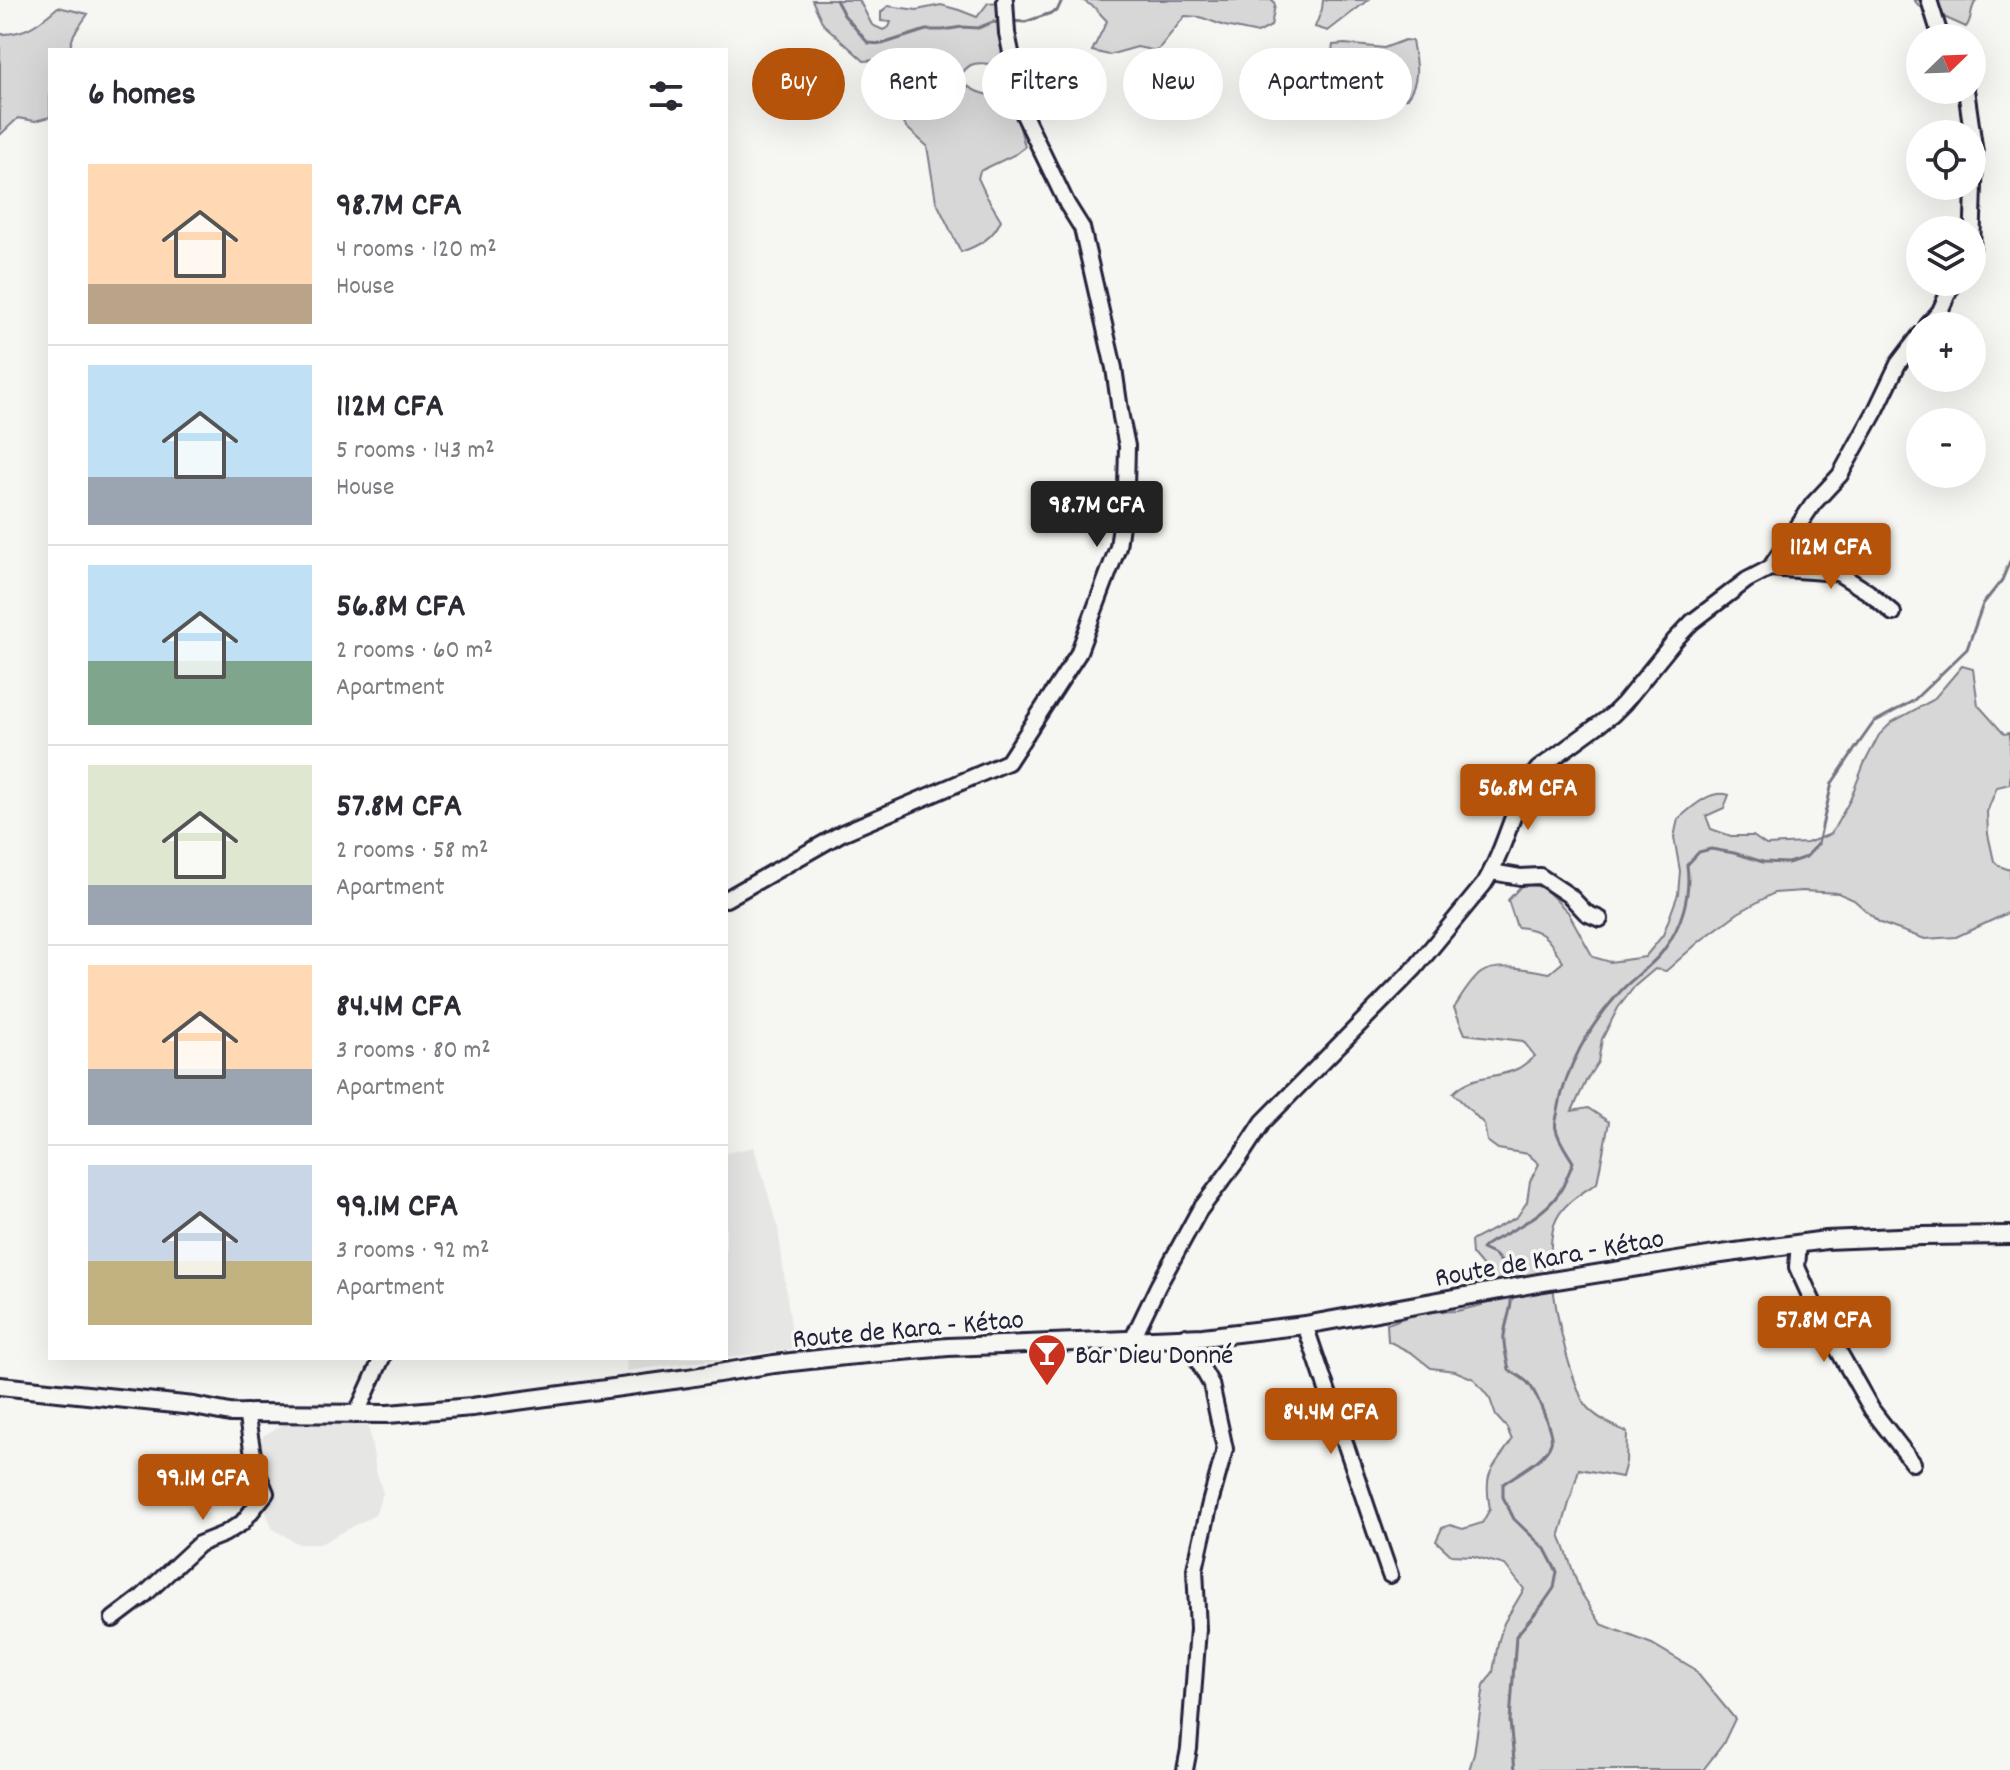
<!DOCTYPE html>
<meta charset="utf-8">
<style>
body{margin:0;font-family:Dekko,sans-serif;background:#f2f2f3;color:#2b2b33;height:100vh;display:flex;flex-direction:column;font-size:30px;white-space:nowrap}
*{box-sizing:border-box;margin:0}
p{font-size:26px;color:#7c7c81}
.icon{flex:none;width:44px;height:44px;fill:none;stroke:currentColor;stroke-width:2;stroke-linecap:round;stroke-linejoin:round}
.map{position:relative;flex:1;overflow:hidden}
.panel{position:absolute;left:48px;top:48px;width:680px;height:1312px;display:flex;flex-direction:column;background:#fff;border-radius:0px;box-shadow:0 8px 32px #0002}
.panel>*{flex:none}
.top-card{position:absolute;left:752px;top:48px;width:760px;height:72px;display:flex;gap:16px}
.needle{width:52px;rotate:67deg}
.buttons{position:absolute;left:1906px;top:24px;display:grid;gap:16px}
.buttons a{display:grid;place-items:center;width:80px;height:80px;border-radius:50%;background:#fff;box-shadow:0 8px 32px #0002;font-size:40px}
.price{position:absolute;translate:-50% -68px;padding:0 18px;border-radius:8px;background:#b45309;color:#fff;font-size:26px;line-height:52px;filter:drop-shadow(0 2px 4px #0008)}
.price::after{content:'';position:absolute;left:50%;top:48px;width:24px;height:18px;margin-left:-12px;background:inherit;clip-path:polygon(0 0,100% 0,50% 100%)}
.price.on{background:#222;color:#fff}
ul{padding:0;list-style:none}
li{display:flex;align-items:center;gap:24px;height:200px;padding:0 40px}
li+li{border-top:2px solid #e1e1e2}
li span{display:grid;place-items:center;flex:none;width:224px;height:160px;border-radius:0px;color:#555}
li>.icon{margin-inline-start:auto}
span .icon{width:96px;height:96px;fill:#fffc;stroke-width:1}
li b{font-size:34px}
h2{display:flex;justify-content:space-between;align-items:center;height:96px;padding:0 40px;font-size:34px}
.chip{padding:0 28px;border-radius:36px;background:#fff;box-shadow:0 8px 32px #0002;font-size:28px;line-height:72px}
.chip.on{background:#b45309;color:#fff}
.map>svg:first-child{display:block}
.built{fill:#e6e6e4}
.green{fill:#d7d7d7;stroke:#7c7c89;stroke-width:2}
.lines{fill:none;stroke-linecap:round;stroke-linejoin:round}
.stream{stroke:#757583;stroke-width:3}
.minor-casing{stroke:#22223b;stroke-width:20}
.major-casing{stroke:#22223b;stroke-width:22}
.minor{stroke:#f6f6f2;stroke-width:14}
.major{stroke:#f6f6f2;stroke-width:16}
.labels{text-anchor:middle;stroke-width:7;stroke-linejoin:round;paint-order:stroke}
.street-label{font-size:28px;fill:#22223b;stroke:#f6f6f2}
.poi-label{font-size:28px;fill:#22223b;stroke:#f6f6f2;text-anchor:start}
</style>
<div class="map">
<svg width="2010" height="1770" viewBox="0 0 2010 1770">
<rect width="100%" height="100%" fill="#f6f6f2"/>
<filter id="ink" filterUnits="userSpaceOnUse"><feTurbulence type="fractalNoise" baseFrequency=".0125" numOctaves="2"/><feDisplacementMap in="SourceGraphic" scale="16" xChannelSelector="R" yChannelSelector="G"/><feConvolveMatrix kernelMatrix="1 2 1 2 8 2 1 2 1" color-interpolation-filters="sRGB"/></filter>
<g filter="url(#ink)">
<path class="built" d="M754,1147L778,1228L794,1349L626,1371L627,1358H726V1153Z
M287,1422L368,1423L376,1471L383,1493L375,1515L320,1544H298L272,1528L260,1495L257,1453L263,1436Z"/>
<path class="green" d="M812,0H859L872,25L883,30L889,27L891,22L881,21V12L888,6L917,10L941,5L959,10L977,17L988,3L999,2L1006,50L989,64C972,61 968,65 958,78C968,88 986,100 1001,92C1005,90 1008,86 1012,84L1014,105L1025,147L1016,154L980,171L978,178L987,197L1001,220C993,238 980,245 961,252L936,201L927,146L906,127L892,96L920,71L910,57L864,61L823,24Z
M1082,0H1273L1275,5L1271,26L1258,33L1225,26L1200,17L1185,16L1157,51L1137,47L1109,55L1092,51L1107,21L1094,7Z
M1323,0H1368L1328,31L1315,27L1322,9Z
M1914,0H1977C1969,8 1973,19 1966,27L1919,6Z
M58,7L88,14L74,34L69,50H50V117L35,121L18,118L0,135V34C26,35 39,23 58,7Z
M1405,40L1412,41C1416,64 1421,78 1407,98C1387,100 1369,106 1349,104L1341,77L1331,57L1333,45L1345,44L1384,48Z
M1962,666L1973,669L1978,705L2004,734L2010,733V784L1997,787L1987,812L1988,834L1994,861L1999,866L2010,870V912L1956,937L1925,939L1880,923L1854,900L1838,893L1803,891L1774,893L1738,913L1700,941L1666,971L1655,969L1635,986L1618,1008L1602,1039L1598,1062L1587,1079L1572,1111L1588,1108L1609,1122L1597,1183C1580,1194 1561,1204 1554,1225C1543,1264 1563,1352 1578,1389C1580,1394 1582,1402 1586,1406C1596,1418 1613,1426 1627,1432L1626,1462L1622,1477L1579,1469L1560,1534L1580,1591L1601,1624L1652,1644L1693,1668L1735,1719L1723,1744L1703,1770H1469L1474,1754L1484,1685L1493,1672L1498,1643L1504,1623L1524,1589L1505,1565L1473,1556L1451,1555L1436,1541L1442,1528L1450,1525L1463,1529L1482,1523L1490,1509C1483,1470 1492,1470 1512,1440L1507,1428L1496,1416L1490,1399L1474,1379L1455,1371L1431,1368L1412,1353L1388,1341L1387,1324L1421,1312L1457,1311L1482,1305L1484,1268L1472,1254L1471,1241L1517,1217L1527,1202L1530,1181L1539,1164L1528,1154L1498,1149L1487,1141L1484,1124L1453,1093C1474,1072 1497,1080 1519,1068C1524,1065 1530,1060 1535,1056L1523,1041L1465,1034L1454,1008C1462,996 1470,981 1481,973C1496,962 1533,970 1550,973L1563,962C1549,940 1545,929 1517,927L1508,900L1523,884L1543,887L1568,912L1593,957L1610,962L1645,957L1663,935L1678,894L1680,871L1674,837L1678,819C1691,808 1710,789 1729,795L1724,808L1706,816L1711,829L1731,836H1753L1766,845L1807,843L1831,834L1850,800L1864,764L1879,735L1892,722L1933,700Z"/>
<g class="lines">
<path class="stream" d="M836,0L844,15L868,43L882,44L926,30H943L962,27L978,28L993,22L1003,23
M1011,21L1025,22L1057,11L1062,0
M1509,1284L1508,1278L1510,1271L1495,1255L1482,1249C1489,1241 1500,1238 1509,1232C1529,1221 1553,1207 1563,1186C1567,1178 1570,1170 1573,1162C1567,1152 1558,1140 1556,1129C1554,1124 1557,1117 1558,1111C1565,1068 1590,1025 1619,993C1632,978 1651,967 1663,951C1682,926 1691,895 1687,865L1699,852L1711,849L1734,853L1763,862L1788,863L1806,857L1818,844L1832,783L1857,746L1874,722L1913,701L1967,649L1983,604L2002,580L2010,561
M1511,1296C1513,1306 1505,1323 1504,1336C1503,1346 1507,1359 1509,1370C1515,1374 1525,1379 1529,1384C1536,1392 1554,1434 1551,1443C1546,1460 1517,1473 1503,1484V1497L1514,1519L1545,1549L1557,1572L1554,1588L1543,1604L1516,1636L1510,1721L1515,1770"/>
<defs>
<path id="minor" d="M1929,0L1941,38
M1966,90L1975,153L1972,251
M1927,326L1940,311L1950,289L1956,282
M1770,568L1838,573L1868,592L1893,613
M1492,872L1520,877L1540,876L1570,896L1586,913L1600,919
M726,899L842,833L1008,762L1078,654L1118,547L1126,488L1127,446L1121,417L1114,368L1082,228L1067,204L1024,115L1007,33L1005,0
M1799,1243L1797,1267L1821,1320L1872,1410L1913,1463
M1305,1325L1390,1575
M1184,1336L1211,1384L1225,1449L1210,1503L1195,1569L1198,1629L1189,1749L1185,1770
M1132,1340L1158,1286L1199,1211L1240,1157L1263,1122L1415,968L1484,884C1507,848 1512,802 1538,769L1612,715L1624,703L1675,640L1692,622L1747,580L1770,568L1813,504L1840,475L1876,410L1898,364L1920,335
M356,1415L382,1358
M113,1619L142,1597L199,1544L224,1534L242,1523L266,1493L255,1467L246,1412"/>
<path id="major" d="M0,1386L194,1406L230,1413L388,1414L472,1407L688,1378L774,1364L845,1356L948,1347L1203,1337L1305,1325L1538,1283L1721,1254L1826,1240L1922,1236L2010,1235"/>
</defs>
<use href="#minor" class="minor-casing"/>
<use href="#major" class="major-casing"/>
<use href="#minor" class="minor"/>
<use href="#major" class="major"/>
</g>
</g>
<defs>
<symbol id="bar-pin" viewBox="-11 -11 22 30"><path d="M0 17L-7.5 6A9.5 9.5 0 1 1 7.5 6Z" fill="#c8321e" stroke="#f6f6f2"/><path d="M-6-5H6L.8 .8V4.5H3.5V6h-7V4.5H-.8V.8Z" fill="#fff"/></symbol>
</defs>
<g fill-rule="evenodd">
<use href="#bar-pin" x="1025" y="1331" width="44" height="60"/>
</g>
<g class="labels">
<g class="street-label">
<text transform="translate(1549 1256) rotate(-10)" y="10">Route de Kara - Kétao</text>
<text transform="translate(908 1327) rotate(-5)" y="10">Route de Kara - Kétao</text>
</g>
<g class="poi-label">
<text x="1075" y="1363">Bar Dieu Donné</text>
</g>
</g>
</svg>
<div class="buttons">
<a><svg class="needle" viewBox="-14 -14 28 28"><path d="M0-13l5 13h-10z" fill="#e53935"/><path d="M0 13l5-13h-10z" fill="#7c7c81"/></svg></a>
<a><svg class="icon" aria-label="locate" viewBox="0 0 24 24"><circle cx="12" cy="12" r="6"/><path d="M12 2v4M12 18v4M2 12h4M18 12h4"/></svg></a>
<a><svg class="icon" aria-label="layers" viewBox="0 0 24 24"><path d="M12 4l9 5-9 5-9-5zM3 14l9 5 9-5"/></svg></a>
<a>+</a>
<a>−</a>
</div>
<b class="price on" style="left:1097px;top:549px">98.7M CFA</b>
<b class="price" style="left:1831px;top:591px">112M CFA</b>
<b class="price" style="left:1528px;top:832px">56.8M CFA</b>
<b class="price" style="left:1824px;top:1364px">57.8M CFA</b>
<b class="price" style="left:1331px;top:1456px">84.4M CFA</b>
<b class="price" style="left:203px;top:1522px">99.1M CFA</b>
<div class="top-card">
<a class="chip on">Buy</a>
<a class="chip">Rent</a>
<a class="chip">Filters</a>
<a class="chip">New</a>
<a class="chip">Apartment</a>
</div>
<section class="panel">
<h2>6 homes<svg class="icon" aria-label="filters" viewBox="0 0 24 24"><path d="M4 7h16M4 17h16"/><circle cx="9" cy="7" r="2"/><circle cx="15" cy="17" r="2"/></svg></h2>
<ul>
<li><span style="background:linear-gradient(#ffd9b3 75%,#b9a48a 0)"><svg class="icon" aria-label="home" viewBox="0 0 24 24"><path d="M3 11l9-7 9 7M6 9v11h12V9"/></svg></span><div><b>98.7M CFA</b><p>4 rooms · 120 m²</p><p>House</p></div></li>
<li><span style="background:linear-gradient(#bfe0f5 70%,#9aa5b1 0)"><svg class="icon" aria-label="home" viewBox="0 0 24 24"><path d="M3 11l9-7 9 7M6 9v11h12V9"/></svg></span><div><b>112M CFA</b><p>5 rooms · 143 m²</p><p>House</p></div></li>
<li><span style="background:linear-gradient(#bfe0f5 60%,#7fa58c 0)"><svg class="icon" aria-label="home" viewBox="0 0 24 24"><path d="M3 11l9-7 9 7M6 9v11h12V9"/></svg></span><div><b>56.8M CFA</b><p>2 rooms · 60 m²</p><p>Apartment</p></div></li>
<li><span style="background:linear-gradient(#dfe7d0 75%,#9aa5b1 0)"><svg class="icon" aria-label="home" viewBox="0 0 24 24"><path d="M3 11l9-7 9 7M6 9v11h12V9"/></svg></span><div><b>57.8M CFA</b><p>2 rooms · 58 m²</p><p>Apartment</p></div></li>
<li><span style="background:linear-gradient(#ffd9b3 65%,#9aa5b1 0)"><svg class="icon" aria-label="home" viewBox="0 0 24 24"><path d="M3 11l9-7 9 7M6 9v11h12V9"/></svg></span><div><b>84.4M CFA</b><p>3 rooms · 80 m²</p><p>Apartment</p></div></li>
<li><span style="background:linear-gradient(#c9d6e8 60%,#c2b280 0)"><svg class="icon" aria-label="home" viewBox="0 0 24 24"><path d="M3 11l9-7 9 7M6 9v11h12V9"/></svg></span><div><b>99.1M CFA</b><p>3 rooms · 92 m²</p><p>Apartment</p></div></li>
</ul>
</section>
</div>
